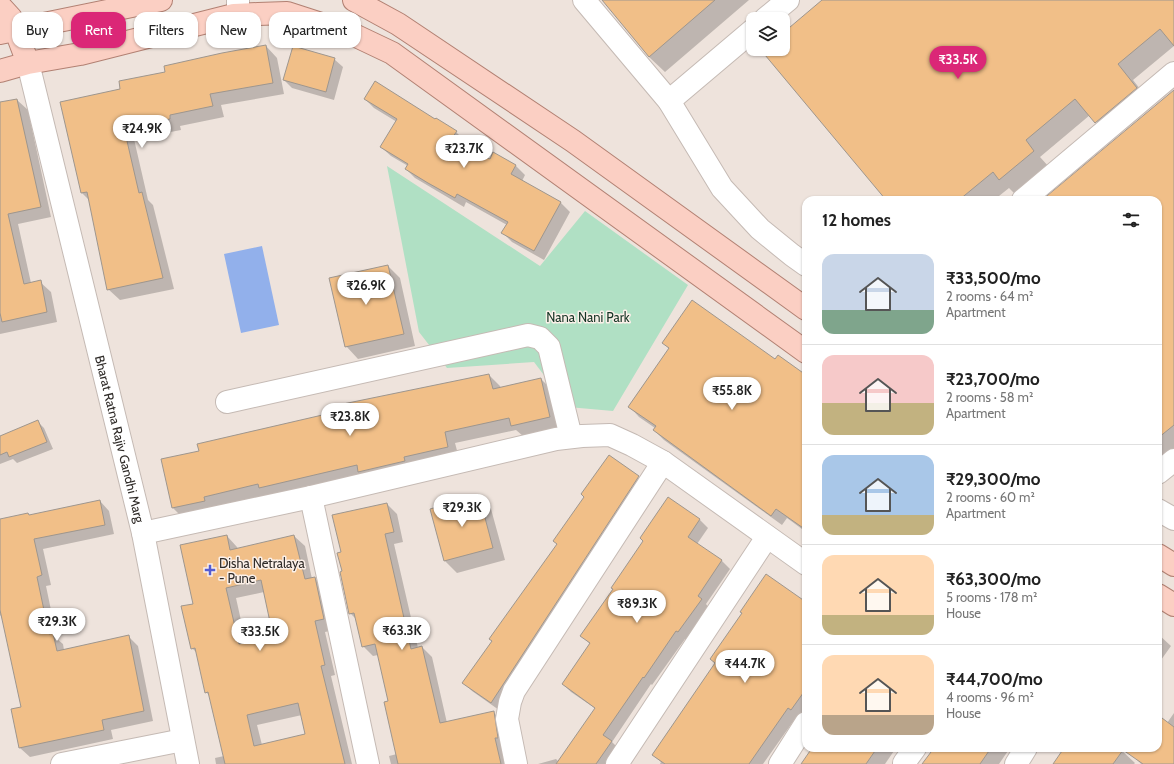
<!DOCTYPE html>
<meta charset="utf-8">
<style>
body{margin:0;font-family:Cabin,sans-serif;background:#f6f6f6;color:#222;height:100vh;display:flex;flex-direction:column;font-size:15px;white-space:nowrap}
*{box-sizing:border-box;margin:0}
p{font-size:13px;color:#767676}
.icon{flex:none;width:22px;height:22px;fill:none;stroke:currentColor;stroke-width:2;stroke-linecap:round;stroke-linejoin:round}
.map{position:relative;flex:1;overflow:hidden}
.sheet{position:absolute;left:802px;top:196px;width:360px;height:556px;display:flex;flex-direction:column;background:#fff;border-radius:12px;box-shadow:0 1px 3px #0004}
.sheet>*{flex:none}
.top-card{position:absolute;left:12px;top:12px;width:380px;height:36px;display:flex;gap:8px}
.buttons{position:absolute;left:746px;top:12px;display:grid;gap:8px}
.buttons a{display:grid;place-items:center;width:44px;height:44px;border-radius:8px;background:#fff;box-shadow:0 1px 3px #0004;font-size:20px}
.price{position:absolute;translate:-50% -34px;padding:0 9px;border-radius:14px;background:#fff;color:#222;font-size:13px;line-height:26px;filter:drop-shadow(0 1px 2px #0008)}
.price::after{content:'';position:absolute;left:50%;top:24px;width:12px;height:9px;margin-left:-6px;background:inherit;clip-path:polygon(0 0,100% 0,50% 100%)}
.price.active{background:#db2777;color:#fff}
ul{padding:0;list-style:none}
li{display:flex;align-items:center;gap:12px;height:100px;padding:0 20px}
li+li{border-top:1px solid #e0e0e0}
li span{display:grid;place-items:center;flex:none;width:112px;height:80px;border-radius:12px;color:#555}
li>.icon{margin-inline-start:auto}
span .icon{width:48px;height:48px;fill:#fffc;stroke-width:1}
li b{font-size:17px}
h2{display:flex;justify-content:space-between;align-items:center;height:48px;padding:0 20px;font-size:17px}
.tag{padding:0 14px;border-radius:12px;background:#fff;box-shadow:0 1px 3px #0004;font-size:14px;line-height:36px}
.tag.active{background:#db2777;color:#fff}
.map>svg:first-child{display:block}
.green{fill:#b0e0c4}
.water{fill:#92b0eb}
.shadow{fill:#0003;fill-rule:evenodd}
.building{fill:#f1bf88;stroke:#9e968e;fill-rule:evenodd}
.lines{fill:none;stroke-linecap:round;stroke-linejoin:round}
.minor-casing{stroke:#c5bab4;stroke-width:24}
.major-casing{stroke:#b28173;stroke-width:24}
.minor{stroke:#fff;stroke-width:22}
.major{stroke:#fbcfc3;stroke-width:22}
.poi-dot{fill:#545cd2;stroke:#fbf0e9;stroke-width:1.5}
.labels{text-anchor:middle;stroke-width:3;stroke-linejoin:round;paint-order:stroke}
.park-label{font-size:13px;fill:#153525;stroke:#fbf0e9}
.street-label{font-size:13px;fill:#302c29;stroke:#fbf0e9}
.poi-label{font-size:13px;fill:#302c29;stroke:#fbf0e9;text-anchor:start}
</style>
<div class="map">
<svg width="1174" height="764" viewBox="0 0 1174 764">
<rect width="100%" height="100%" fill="#eee3dc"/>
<path class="green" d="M387,166L540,266L585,211L688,285L613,411L568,407L534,362L447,368L419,332Z"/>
<path class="water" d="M262,246L279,325L241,333L224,254Z"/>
<path class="shadow" d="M604,0H749L665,72L649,57Z
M824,0H1174V46L1133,80L1152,104L1112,138L1090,115L1040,157L1049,167L1016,195L1009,188L994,200H887L765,49H783V34Z
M266,46L277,58L284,94L221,105L224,117L180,126L181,130L134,139L148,200L153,205L174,289L120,300L108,289L89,200L82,193L121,89L166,72Z
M334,59L343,67L334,100L292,88L284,80Z
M1174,91V453L1158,467V200H1043Z
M365,99L435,121L456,132L465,141L463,145L490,160L494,154L516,166L525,175L522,181L561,203L570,212L544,260L512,242L503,233L507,225L466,202L464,207L415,178L406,169L408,166L391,156L381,147L397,122L374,108Z
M17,100L28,110L51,217L18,224L31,283L40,282L51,292L57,322L0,334V103Z
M388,266L400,278L415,346L358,359L346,346Z
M664,343L775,360L806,376V532L787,518L782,525L664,440L654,430L655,428L639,417L629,406L669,349Z
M489,375L500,386L501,388L541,379L552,390L560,428L523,436L516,430L455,443L459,458L184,519L173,508L200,452L345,411Z
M37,421L44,428L53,449L17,463L13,459L0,464V437Z
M638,477L646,485L499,710L472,691L464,683Z
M479,497L491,509L505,560L457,573L445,561Z
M668,498L700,520L708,528L697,544L722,561L730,569L706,604L709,608L687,640L685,639L652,685L651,684L612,742L620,750L609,764H567L596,709L571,692L563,684L590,644L582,636L614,590L644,542Z
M100,501L109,511L114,534L43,549L51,585L46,586L57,639L63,644L64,650L128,636L138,646L153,721L111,730L113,739L30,757L20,748L22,707L3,618L0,615V520L30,516Z
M387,504L397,514L403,542L394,544L418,648L422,647L432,657L447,723L493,712L503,722L508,764H391L389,756L397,754L389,702L378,655L373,656L363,646L357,620L350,613L343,572L342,553Z
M227,536L237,547L238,549L294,536L305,546L312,579L315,578L325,589L334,630L325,632L335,675L331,676L352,764H216L215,758L224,756L210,696L206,692L198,654L192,648L194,604ZM264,592L275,637L246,643L236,598ZM302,715L306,735L262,745L257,725Z
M806,609V708L800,718L797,716L763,764H660L661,762L653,755L716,664L711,659Z
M1158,634L1171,646L1161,660L1158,658Z
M1174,713V764H1141L1134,756L1140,748H1158V722L1167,723Z
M814,748H896L885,764H803Z
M935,748H1010L999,764H924Z
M1065,748H1119L1135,763L1134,764H1054Z
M556,759L561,764H538Z"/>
<path class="building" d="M602,0H715L649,57Z
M822,0H1174V46L1160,29L1118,64L1137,88L1095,123L1075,99L1026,140L1034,151L999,180L993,172L959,200H886L760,49H783V33Z
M266,45L273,83L210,94L213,106L170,115V119L124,128L139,193L142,192L163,278L107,290L87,192L81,193L60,102L120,89L119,81L165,72L164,66L222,53Z
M293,46L335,58L326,92L283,80Z
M375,81L435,119L436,118L457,131L452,138L490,159L493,152L516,165L511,174L561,202L534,251L501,233L508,222L457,194L455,198L428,183L405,169L408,164L380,147L397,119L364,99Z
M1174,90V425L1158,438V200H1042Z
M17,99L41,207L8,214L24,284L41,280L47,312L2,322L0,313V102Z
M388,265L404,334L345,347L329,278Z
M692,300L775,359L778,355L806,375V530L776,509L771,516L653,430L656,426L628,407L669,348L662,343Z
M489,374L493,389L541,378L550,417L511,426L509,418L445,432L448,447L404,457L405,461L358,472L357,465L259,488L258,484L204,497L205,501L172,508L161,459L199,451L197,444L344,410L343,404Z
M38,420L47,442L9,457L7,452L0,455V436Z
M609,455L639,476L491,703L462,683L492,641L489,639L557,544L553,541L584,497L581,494Z
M479,495L493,548L444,561L430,509Z
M668,497L700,519L688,537L722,560L698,596L702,599L678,632L676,631L644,678L643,677L603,735L612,741L596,764H556L595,708L562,684L590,643L580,636L613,589L611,588L643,541L640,538Z
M100,500L105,525L34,539L42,575L37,577L49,634L53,633L57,651L129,635L144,711L102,720L104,730L19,748L11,709L21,707L0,610V519L28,513L29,515Z
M387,503L394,532L385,534L411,649L422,646L440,723L494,711L498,738H495L501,764H398L384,702L388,701L375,644L362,647L354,613L349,614L340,572L342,571L337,553L341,552L332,515Z
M227,535L230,550L294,535L305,579L315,577L324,619L315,621L325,665L321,666L345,764H225L208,692L205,693L195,648L191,649L181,606L193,604L180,545ZM261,580L273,636L239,644L226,588ZM298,703L305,734L254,746L247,715Z
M766,574L806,602V689L791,710L788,708L749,764H665L652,755L715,663L710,659L742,613L740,612Z
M1158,715L1174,727V764H1143L1123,750L1113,764H1053L1064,748H1158Z
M812,748H877L866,764H801Z
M934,748H991L980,764H922Z"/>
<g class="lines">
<defs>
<g id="minor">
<path d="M238,0V15"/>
<path d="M584,0L669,101L722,188L760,229L792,255L806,265"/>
<path d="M765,19L788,0"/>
<path id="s1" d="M28,63L143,533L188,764"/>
<path d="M669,101L753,30"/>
<path d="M1023,200L1174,73"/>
<path d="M227,402L528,335L540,338L549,347L571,437"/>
<path d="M1158,473L1174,460"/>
<path d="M311,497L368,764"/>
<path d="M1158,510L1174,519"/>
<path d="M143,533L311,497L556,439L582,436L610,435L632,445L663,462L806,564"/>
<path d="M62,764L183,740"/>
<path d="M516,764L507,719L510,702L514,691L663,462"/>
<path d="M617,764L767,537"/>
<path d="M780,764L806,723"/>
<path d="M905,764L904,763L915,748"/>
<path d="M1016,764L1026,748"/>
</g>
<path id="major" d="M354,0L398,24L573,141L806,309
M0,6L11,18L28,63
M0,33L161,0
M0,71L28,63L80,54L234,15L258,14L287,13L352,34L392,53L806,352
M1158,555L1174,565
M1158,595L1174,605"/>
</defs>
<use href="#minor" class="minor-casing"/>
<use href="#major" class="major-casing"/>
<use href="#minor" class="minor"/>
<use href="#major" class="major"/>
</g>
<path class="poi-dot" d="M208 564h4v4h4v4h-4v4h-4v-4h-4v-4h4z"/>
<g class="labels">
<g class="park-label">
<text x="588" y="322">Nana Nani Park</text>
</g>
<g class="street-label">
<text dy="5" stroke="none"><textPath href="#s1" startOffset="387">Bharat Ratna Rajiv Gandhi Marg</textPath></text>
</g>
<g class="poi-label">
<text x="219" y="568">Disha Netralaya<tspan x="219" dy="15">- Pune</tspan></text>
</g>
</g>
</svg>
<div class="buttons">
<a><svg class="icon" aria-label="layers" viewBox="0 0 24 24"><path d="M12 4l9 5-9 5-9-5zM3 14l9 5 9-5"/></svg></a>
</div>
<b class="price active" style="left:958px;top:80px">₹33.5K</b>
<b class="price" style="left:142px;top:149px">₹24.9K</b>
<b class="price" style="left:464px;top:169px">₹23.7K</b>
<b class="price" style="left:366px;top:306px">₹26.9K</b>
<b class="price" style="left:732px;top:411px">₹55.8K</b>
<b class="price" style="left:350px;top:437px">₹23.8K</b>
<b class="price" style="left:462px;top:528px">₹29.3K</b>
<b class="price" style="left:637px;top:624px">₹89.3K</b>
<b class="price" style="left:57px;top:642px">₹29.3K</b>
<b class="price" style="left:402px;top:651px">₹63.3K</b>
<b class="price" style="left:260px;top:652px">₹33.5K</b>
<b class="price" style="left:745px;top:684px">₹44.7K</b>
<div class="top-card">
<a class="tag">Buy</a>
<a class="tag active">Rent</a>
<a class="tag">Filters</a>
<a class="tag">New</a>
<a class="tag">Apartment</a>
</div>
<section class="sheet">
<h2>12 homes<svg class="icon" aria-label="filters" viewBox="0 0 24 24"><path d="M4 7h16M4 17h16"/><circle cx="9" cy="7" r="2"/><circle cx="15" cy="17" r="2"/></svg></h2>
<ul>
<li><span style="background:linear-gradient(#c9d6e8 70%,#7fa58c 0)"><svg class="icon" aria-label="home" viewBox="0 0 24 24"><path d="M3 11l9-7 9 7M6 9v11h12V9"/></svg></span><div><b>₹33,500/mo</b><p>2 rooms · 64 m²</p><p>Apartment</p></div></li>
<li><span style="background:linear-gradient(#f6c9c9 60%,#c2b280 0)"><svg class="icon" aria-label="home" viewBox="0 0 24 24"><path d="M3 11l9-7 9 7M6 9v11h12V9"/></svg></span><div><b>₹23,700/mo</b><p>2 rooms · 58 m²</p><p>Apartment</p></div></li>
<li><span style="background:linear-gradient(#a9c7e8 75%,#c2b280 0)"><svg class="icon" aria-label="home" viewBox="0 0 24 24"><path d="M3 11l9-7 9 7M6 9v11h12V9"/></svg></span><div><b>₹29,300/mo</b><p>2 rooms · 60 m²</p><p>Apartment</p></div></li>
<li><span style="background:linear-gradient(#ffd9b3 75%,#c2b280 0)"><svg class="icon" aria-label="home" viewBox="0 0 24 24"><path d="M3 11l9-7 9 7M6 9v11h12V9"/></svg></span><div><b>₹63,300/mo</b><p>5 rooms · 178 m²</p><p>House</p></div></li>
<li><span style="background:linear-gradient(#ffd9b3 75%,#b9a48a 0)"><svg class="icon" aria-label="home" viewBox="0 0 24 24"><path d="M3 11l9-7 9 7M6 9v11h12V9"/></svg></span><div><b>₹44,700/mo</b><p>4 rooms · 96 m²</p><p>House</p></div></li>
</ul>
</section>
</div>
